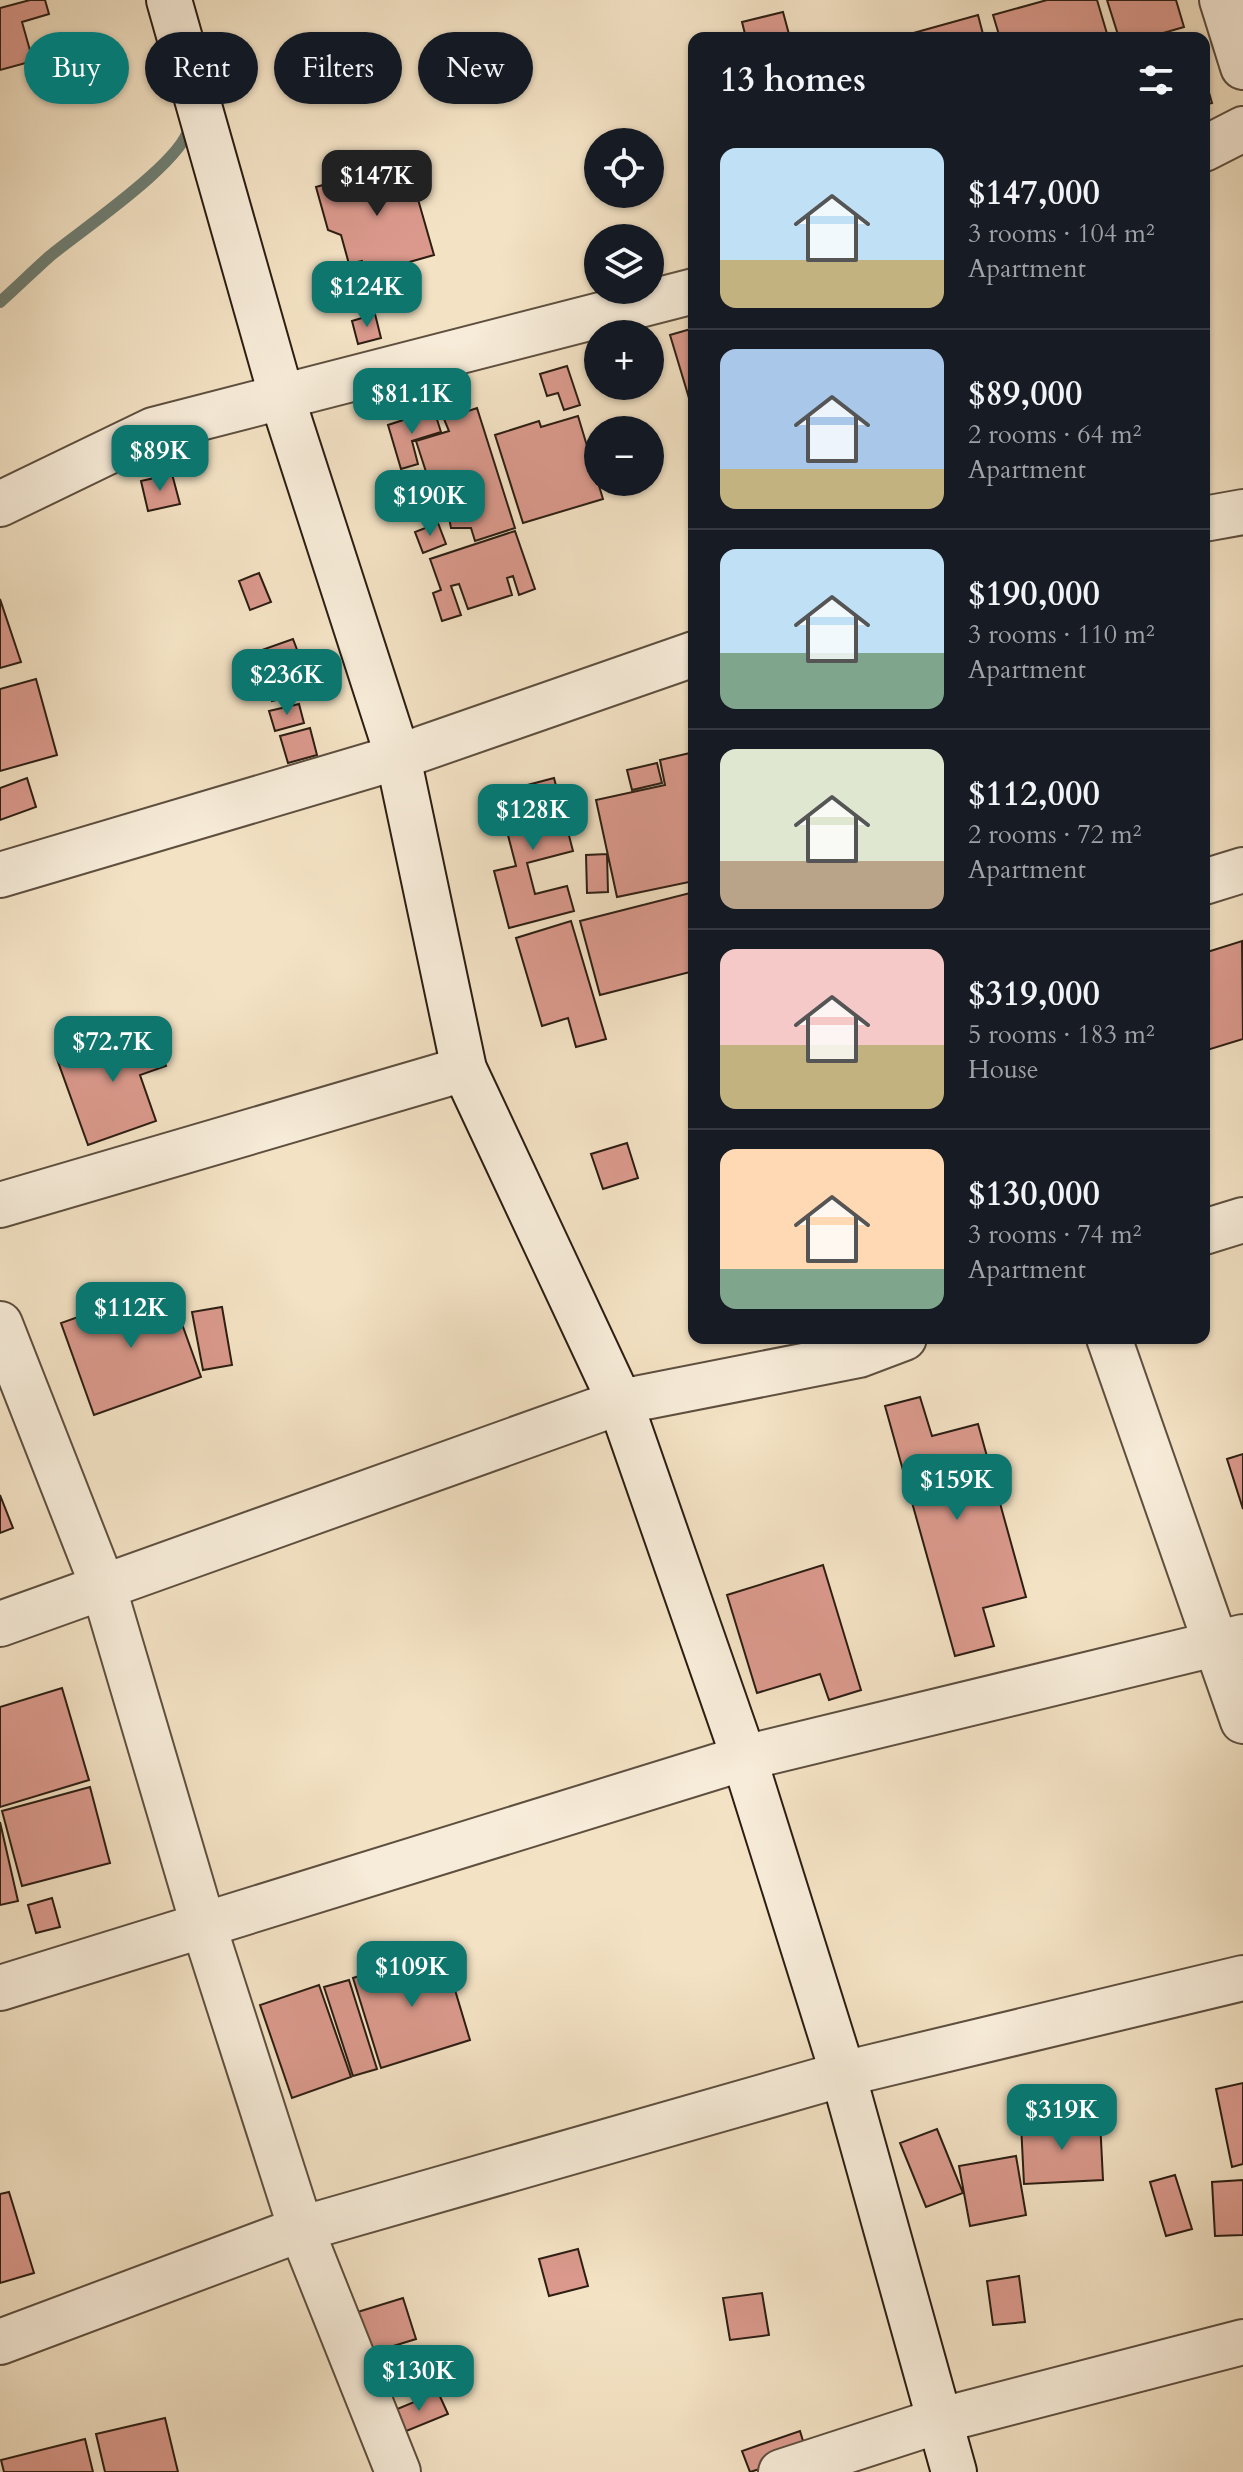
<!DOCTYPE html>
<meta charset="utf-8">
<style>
body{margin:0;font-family:Cardo,serif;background:#242831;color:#f1f3f6;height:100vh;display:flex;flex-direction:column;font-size:30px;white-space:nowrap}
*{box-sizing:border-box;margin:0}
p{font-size:26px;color:#9ea1a6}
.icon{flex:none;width:44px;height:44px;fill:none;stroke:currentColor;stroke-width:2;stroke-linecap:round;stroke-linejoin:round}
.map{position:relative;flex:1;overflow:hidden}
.drawer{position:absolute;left:688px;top:32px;width:522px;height:1312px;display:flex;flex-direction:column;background:#171b24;border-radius:16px;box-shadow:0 2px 6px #0004}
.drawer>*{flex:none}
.banner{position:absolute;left:24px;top:32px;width:544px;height:72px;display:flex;gap:16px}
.controls{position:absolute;left:584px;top:128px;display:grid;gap:16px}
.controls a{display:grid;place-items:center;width:80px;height:80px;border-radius:50%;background:#171b24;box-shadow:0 2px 6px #0004;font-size:40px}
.price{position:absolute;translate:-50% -68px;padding:0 18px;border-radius:16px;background:#0f766e;color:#fff;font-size:26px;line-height:52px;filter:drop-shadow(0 2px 4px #0008)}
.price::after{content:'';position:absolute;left:50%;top:48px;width:24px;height:18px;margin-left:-12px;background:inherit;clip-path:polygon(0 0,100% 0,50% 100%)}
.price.on{background:#222;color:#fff}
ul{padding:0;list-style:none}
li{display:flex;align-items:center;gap:24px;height:200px;padding:0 32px}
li+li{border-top:2px solid #363941}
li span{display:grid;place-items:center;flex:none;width:224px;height:160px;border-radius:16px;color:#555}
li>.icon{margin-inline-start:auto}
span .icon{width:96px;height:96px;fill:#fffc;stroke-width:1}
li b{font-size:34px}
h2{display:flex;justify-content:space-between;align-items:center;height:96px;padding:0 32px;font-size:34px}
.pill{padding:0 28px;border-radius:36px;background:#171b24;box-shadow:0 2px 6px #0004;font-size:28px;line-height:72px}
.pill.on{background:#0f766e;color:#fff}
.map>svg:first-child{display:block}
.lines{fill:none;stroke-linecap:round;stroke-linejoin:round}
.stream{stroke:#6f7e72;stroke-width:12}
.building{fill:#da998c;stroke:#2c1e13;stroke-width:2}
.street-casing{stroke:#5e4f3f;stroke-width:48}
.secondary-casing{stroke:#2c1e13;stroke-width:48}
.street{stroke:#f7ecd9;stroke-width:44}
.secondary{stroke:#f7ecd9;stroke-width:44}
</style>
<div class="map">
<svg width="1243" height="2472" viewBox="0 0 1243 2472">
<rect width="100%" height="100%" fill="#f3e2c4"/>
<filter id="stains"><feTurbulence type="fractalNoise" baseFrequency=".0025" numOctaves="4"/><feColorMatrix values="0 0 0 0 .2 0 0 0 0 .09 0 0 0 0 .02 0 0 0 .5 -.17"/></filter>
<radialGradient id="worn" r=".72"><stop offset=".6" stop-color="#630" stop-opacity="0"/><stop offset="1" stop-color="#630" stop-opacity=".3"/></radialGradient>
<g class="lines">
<path class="stream" d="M0,302C17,287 33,271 50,256C80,231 184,161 189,127"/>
</g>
<path class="building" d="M30,0H45L49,14L22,22L33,61L0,70V8Z
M1047,0H1097L1108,37L1000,38L993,15Z
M1107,0H1176L1184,27L1146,38H1119Z
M783,12L790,38H746L742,22Z
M978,15L984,38L899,37Z
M1204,75L1212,103L1204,105Z
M407,161L434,255L367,274L362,261L349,264L341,235L328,230L316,187Z
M375,314L381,338L358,344L352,321Z
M694,328V397L689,398L670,335Z
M567,366L580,405L564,410L558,393L547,396L540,374Z
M477,408L515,528L475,541L471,528H451L449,518L442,521L416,441L449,431L444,419Z
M434,410L441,432L412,441L418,464L401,469L388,425Z
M578,416L603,499L523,523L495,435L539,421L541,427Z
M172,474L180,504L148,511L141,481Z
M438,523L446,544L423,553L415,532Z
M515,531L535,589L519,595L513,576L507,578L512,595L468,609L459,584L451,586L461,615L442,621L433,593L441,590L430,559Z
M259,573L271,602L250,610L239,581Z
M0,599L21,662L0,668Z
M293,639L302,663L264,676L256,652Z
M306,664L312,692L272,701L266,672Z
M36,679L57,755L0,771V689Z
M299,704L304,723L275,731L269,711Z
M310,728L317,755L288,763L280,736Z
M694,752V881L617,897L596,800L665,785L660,760Z
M657,763L662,783L632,790L627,770Z
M27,778L36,807L0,820V788Z
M554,778L573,851L527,863L535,894L567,886L574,911L509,928L494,871L516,866L497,793Z
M607,854L608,892L587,893L586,855Z
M694,892V971L600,995L580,921Z
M571,921L606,1039L576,1047L568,1018L542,1026L516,938Z
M1242,941L1243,1039L1204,1051V953Z
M151,1025L166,1066L140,1075L156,1121L88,1145L57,1059Z
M627,1143L638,1178L603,1189L591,1154Z
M168,1285L201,1377L94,1415L61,1323Z
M222,1307L232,1365L203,1370L192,1312Z
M920,1397L932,1436L978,1424L1026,1597L983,1608L994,1646L955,1656L885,1406Z
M1243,1454V1509L1227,1459Z
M0,1495L13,1528L0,1533Z
M823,1565L861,1690L829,1700L820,1674L757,1693L727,1595Z
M62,1688L89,1780L0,1807V1707Z
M90,1787L110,1863L22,1886L2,1811Z
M0,1822L18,1901L0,1905Z
M52,1898L60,1927L36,1933L28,1905Z
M443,1950L470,2040L381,2068L353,1978Z
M349,1980L377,2069L353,2076L324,1987Z
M319,1985L351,2077L292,2098L260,2005Z
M1243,2083V2164L1232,2167L1216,2089Z
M1100,2120L1103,2180L1024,2184L1021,2124Z
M937,2129L963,2193L926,2207L900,2143Z
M1016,2156L1026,2215L970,2226L959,2166Z
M1175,2175L1192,2229L1166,2236L1150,2182Z
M1243,2180V2235L1215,2236L1212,2182Z
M9,2192L34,2273L0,2283V2194Z
M578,2249L588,2286L549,2296L539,2259Z
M1019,2276L1025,2322L993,2325L987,2281Z
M762,2293L769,2335L730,2340L723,2298Z
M403,2298L416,2339L361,2356L348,2315Z
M438,2392L448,2414L399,2434L390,2412Z
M165,2418L178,2472H105L96,2434Z
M800,2431L807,2454L750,2472L742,2451Z
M85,2439L93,2472H4L1,2460Z"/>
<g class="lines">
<defs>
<path id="street" d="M1222,0L1243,67
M1204,149L1243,129
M0,504L153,430L694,291
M1204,519L1243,512
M0,875L398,757L694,654
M1204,882L1243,870
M0,1205L464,1069
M1204,1232L1243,1220
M0,1324L104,1589L203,1924L301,2229L398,2472
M1109,1338L1243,1721
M0,1624L620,1402L859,1355L904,1338
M0,1988L744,1758L1243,1637
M0,2342L301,2229L843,2074L1243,1978
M781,2472L938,2421L1243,2342"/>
<path id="secondary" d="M169,0L282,398L398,757L464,1069L620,1402L744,1758L843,2074L954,2472"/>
</defs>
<use href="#street" class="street-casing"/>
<use href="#secondary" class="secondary-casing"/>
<use href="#street" class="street"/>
<use href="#secondary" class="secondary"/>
</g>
<rect width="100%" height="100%" filter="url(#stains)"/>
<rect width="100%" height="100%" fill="url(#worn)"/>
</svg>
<div class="controls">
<a><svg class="icon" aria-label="locate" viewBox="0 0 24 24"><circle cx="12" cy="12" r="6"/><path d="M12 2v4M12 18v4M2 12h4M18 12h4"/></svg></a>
<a><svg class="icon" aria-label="layers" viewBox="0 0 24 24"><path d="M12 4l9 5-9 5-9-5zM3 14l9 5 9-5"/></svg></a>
<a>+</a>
<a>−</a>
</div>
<b class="price on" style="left:377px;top:218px">$147K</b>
<b class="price" style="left:367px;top:329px">$124K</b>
<b class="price" style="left:412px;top:436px">$81.1K</b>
<b class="price" style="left:160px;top:493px">$89K</b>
<b class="price" style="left:430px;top:538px">$190K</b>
<b class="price" style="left:287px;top:717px">$236K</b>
<b class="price" style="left:533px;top:852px">$128K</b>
<b class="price" style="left:113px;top:1084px">$72.7K</b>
<b class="price" style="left:131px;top:1350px">$112K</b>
<b class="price" style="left:957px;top:1522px">$159K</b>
<b class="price" style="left:412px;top:2009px">$109K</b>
<b class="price" style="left:1062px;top:2152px">$319K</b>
<b class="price" style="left:419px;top:2413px">$130K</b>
<div class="banner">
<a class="pill on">Buy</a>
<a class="pill">Rent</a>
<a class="pill">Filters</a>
<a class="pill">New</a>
</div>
<section class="drawer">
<h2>13 homes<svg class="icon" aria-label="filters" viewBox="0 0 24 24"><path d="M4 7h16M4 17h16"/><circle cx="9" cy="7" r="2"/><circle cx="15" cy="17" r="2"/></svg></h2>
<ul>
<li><span style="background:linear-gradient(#bfe0f5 70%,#c2b280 0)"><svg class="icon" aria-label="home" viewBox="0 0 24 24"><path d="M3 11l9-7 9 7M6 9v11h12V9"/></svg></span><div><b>$147,000</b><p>3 rooms · 104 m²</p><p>Apartment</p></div></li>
<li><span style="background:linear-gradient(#a9c7e8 75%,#c2b280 0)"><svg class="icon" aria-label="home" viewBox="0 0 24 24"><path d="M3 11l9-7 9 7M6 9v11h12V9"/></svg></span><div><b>$89,000</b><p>2 rooms · 64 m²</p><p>Apartment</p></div></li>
<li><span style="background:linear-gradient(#bfe0f5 65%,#7fa58c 0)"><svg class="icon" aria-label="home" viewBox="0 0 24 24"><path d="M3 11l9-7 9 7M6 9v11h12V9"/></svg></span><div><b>$190,000</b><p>3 rooms · 110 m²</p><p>Apartment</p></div></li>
<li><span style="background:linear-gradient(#dfe7d0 70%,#b9a48a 0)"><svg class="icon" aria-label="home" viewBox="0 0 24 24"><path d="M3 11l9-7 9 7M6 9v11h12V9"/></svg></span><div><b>$112,000</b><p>2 rooms · 72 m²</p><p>Apartment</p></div></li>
<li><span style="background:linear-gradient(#f6c9c9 60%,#c2b280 0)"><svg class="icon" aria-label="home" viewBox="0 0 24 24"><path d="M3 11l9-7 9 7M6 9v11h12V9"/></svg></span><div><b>$319,000</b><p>5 rooms · 183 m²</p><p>House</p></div></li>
<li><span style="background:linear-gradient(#ffd9b3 75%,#7fa58c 0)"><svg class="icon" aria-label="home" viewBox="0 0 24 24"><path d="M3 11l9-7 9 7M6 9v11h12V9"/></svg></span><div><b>$130,000</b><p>3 rooms · 74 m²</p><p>Apartment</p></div></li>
</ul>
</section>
</div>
